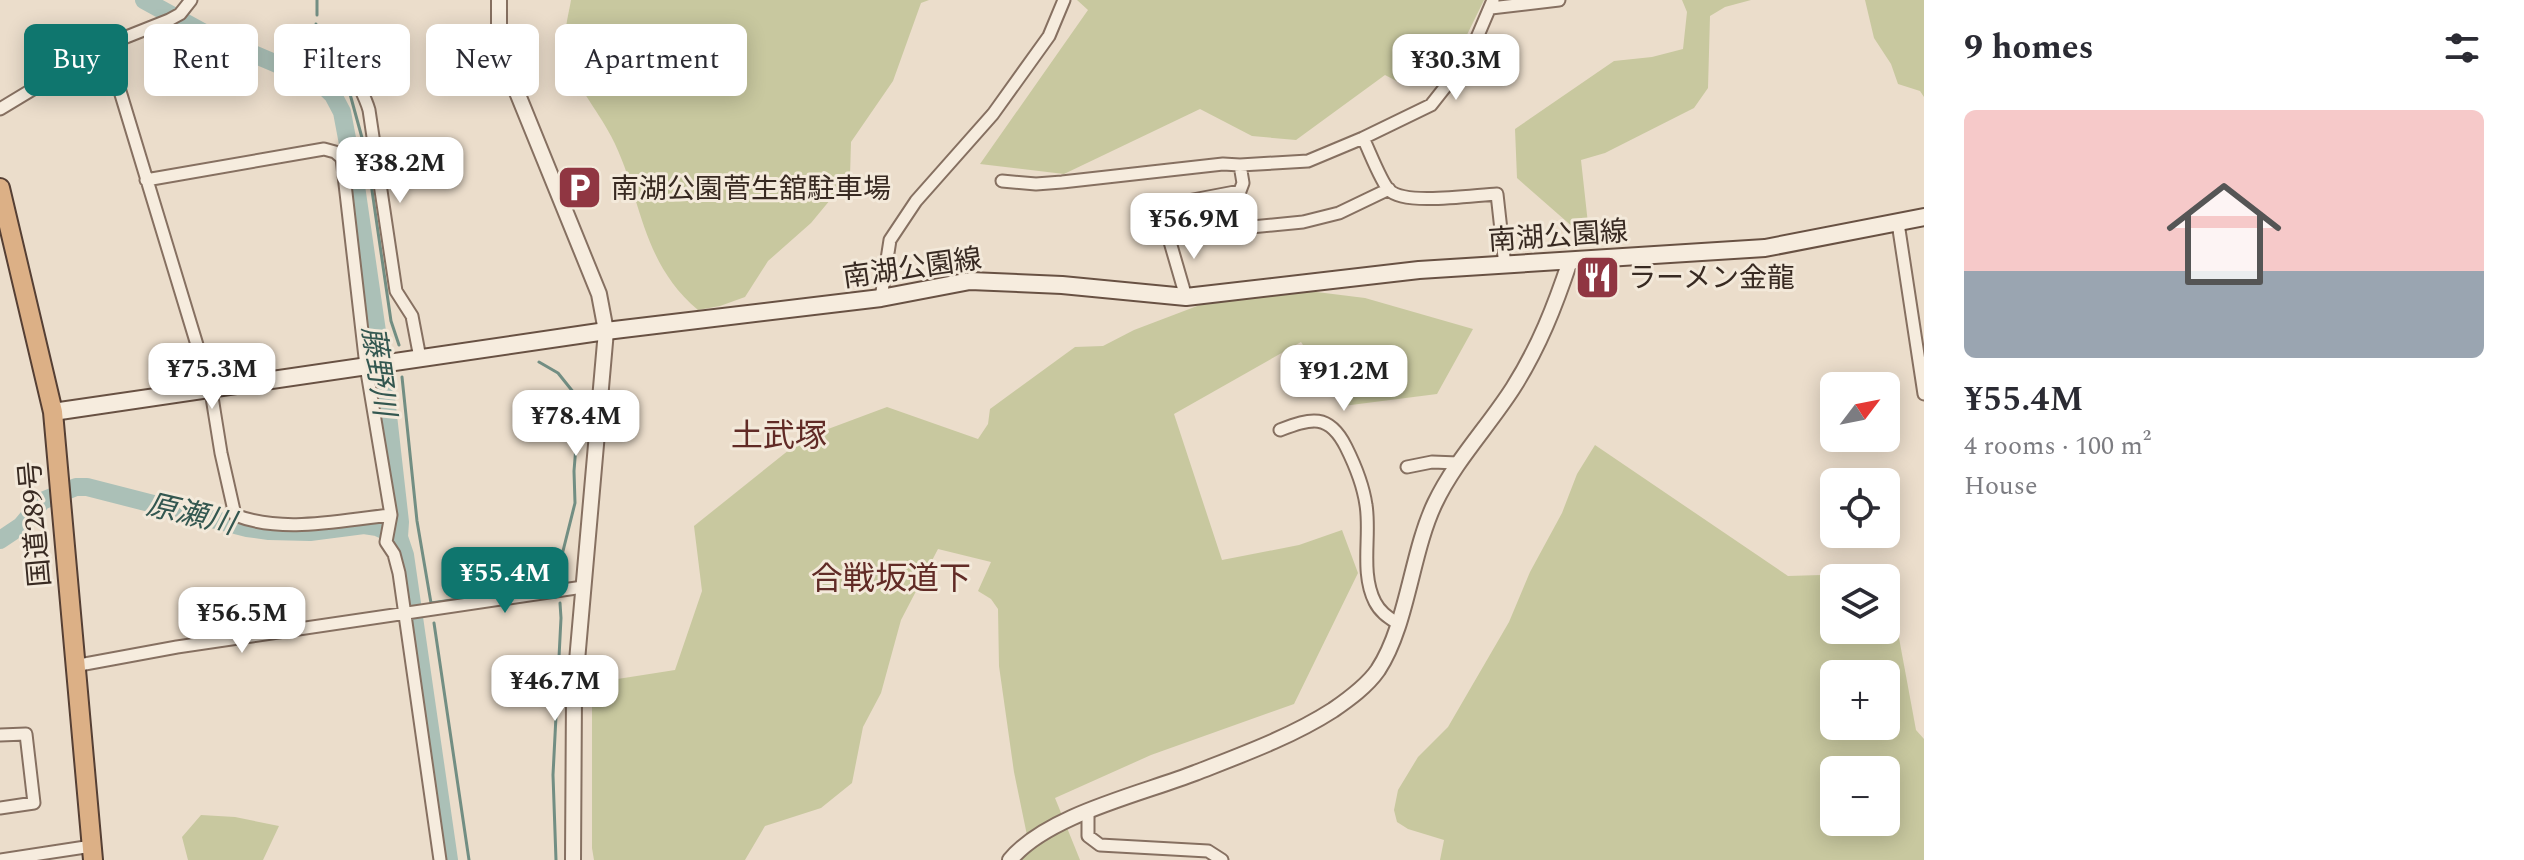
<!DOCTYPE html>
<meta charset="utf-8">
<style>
body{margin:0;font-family:Spectral,"Noto Sans JP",serif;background:#f2f2f3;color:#2b2b33;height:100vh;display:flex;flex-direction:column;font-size:30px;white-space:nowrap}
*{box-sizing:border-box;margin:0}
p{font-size:26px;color:#7c7c81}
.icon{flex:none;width:44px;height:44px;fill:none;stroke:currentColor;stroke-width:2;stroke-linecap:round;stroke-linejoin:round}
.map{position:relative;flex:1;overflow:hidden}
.sheet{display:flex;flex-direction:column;background:#fff;width:600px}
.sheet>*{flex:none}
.hud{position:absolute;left:24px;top:24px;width:760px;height:72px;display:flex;gap:16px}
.needle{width:52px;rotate:58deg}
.tools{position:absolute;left:1820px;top:372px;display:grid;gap:16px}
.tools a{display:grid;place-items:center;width:80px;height:80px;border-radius:12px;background:#fff;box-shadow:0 4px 20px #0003;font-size:40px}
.price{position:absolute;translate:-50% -68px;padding:0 18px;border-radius:16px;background:#fff;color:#222;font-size:26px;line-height:52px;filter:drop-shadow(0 2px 4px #0008)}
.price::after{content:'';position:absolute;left:50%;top:48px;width:24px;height:18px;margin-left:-12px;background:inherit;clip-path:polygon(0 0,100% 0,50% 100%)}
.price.on{background:#0f766e;color:#fff}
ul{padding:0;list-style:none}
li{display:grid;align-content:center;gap:16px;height:424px;padding:0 40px}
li+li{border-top:2px solid #e1e1e2}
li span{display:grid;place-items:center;height:248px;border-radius:12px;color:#555}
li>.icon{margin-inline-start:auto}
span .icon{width:144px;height:144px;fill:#fffc;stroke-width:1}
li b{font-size:34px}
h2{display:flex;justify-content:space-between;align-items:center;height:96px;padding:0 40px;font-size:34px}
.tag{padding:0 28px;border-radius:12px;background:#fff;box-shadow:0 4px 20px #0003;font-size:28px;line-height:72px}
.tag.on{background:#0f766e;color:#fff}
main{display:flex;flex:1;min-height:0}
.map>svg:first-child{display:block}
.green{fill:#c8c89f;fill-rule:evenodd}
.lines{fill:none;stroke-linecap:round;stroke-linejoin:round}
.stream{stroke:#728e83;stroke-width:3}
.river{stroke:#abc0b7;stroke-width:18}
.minor-casing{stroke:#867061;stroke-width:15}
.tertiary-casing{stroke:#867061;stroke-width:18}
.secondary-casing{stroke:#685143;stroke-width:20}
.trunk-casing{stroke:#553f34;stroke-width:22}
.minor{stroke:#f6ecde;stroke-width:11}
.tertiary{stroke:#f6ecde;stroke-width:14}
.secondary{stroke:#f6ecde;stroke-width:16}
.trunk{stroke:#dcb086;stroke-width:18}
.labels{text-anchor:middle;stroke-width:6;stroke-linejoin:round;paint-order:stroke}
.poi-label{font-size:28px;fill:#382a22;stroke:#f3e9da;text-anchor:start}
.street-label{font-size:28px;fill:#382a22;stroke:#f3e9da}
.water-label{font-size:30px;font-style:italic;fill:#335750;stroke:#f3e9da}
.quarter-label{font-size:32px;fill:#612b26;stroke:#f3e9da}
</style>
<main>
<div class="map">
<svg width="1924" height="860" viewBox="0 0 1924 860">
<rect width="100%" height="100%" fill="#ebddcb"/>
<path class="green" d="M571,0H929L921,3L893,81L851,142L850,176L811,223L768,261L745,297L720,306L698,310C639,260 643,197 611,136C597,109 575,85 567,55C562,37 568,18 571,0Z
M1077,0H1484L1461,47L1430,74L1406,86L1385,75L1296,140L1252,136L1200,109L1064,174L980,164L1088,10Z
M1682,0H1751L1725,7L1710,16L1708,88L1694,108L1605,153L1581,160L1590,242L1517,178L1515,129L1614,61L1652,57L1683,49L1687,12Z
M1865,0H1924V97L1920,91L1898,84L1891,64L1874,38Z
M1268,286L1365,298L1473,329L1437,394L1343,406L1301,342L1174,414L1222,560L1299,545L1342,530L1358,573L1294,704L1151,755L1055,798L1080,860H1021L1029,845L1014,772L999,666L998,609L991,599L978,591L991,562L938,549L901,620L881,693L863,727L852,783L821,808L765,826L745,860H594L592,848V683L675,670L702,591L694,526L804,438L887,407L978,439L988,424L990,409L1075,347L1103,346L1134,330L1234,292Z
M1595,445L1788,576L1887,573L1916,730L1924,739V860H1440L1444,840L1408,829L1397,822L1394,810L1398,790L1418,757L1448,727L1509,622L1530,572L1562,513L1577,474ZM1834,578H1886V630H1834ZM1886,674V726H1834V674ZM1886,770V822H1834V770Z
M201,815L235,817L279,826L263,860H188L182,837Z"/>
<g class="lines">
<path class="stream" d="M317,15V0
M316,24C315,60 317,55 340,80
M350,94L367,156L391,321L399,345
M402,377L417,521L431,603
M431,603L508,592L558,581L560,563L575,503L574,471L579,408L574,393L558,373L539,362
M434,623L469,860
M556,860L553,775L561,618L560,603"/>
<path class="river" d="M144,0L206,34L277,64L311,74L333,95L342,112L356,186L384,380L400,522L399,537L405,555L449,860
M0,540L21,526L42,501L76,487H87L247,528L269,531L310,532L364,525L377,527L399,537"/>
<defs>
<path id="minor" d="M1491,8L1559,0
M106,45L211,391L221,453L235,515C283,534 341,520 391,515
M348,57C352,76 364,92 369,110L396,291L412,316L420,358
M0,109L106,45L169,20L180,14L191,0
M1363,138C1369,150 1381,182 1389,190C1405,206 1474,195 1497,194L1505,266
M146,180L324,149L335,152L342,158L366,366L391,515L386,542L394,554L399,573L440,860
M1002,181L1036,184L1062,182L1223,164L1240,165L1308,161L1363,138L1431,105L1461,67L1476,40L1493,0
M1898,223L1924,394
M1168,235L1303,222L1339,213L1389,189
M1186,297L1168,235L1167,209L1177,203L1240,191L1243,183L1240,165
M881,298L890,240L916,201L993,114L1049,36L1064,0
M1280,430C1311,418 1329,413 1346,447C1355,465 1363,484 1366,505C1371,535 1360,573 1375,602C1380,612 1388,617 1397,623
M1407,467L1432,462L1458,463
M74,666L177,647L583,587
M0,735L26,734L34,803L0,808
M1088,810V836L1100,845L1208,851L1222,860
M0,860L92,846"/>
<path id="tertiary" d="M499,0V30L510,75L599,294L606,331L574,695L573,860
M1010,860C1047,815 1141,794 1195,773C1241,755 1291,737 1333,710C1349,699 1367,686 1378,670C1408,624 1411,553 1435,503C1455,461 1488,427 1513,388C1539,347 1555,306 1570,261"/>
<path id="secondary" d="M53,412L606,331L881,298L970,281L1062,285L1186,297L1419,270L1765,248L1924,217"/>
<path id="trunk" d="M0,188L53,412L93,860"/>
</defs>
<use href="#minor" class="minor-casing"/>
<use href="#tertiary" class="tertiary-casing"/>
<use href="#secondary" class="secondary-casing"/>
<use href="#trunk" class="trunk-casing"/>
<use href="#minor" class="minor"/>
<use href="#tertiary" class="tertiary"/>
<use href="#secondary" class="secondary"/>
<use href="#trunk" class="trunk"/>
</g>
<defs>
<symbol id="parking-square" viewBox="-11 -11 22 22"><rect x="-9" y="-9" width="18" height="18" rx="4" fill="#903642" stroke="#f3e9da"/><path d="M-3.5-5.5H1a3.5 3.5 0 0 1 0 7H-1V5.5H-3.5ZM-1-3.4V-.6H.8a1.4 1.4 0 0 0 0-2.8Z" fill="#fff"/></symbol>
<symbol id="restaurant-square" viewBox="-11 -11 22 22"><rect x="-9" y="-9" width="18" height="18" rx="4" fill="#903642" stroke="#f3e9da"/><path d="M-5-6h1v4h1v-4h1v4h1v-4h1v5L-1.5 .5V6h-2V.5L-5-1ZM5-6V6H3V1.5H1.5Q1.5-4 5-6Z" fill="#fff"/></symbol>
</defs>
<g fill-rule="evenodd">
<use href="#parking-square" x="554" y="162" width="51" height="51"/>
<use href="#restaurant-square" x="1572" y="252" width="51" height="51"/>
</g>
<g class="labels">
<g class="poi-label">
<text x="611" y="198">南湖公園菅生舘駐車場</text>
<text x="1628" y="287">ラーメン金龍</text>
</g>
<g class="street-label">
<text transform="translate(1558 235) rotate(-4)" y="10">南湖公園線</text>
<text transform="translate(912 267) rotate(-8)" y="10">南湖公園線</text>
<text transform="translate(34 524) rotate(-95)" y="10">国道289号</text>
</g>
<g class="water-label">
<text transform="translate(379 371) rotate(82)" y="10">藤野川</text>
<text transform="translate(191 514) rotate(13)" y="10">原瀬川</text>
</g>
<g class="quarter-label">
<text x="779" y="446">土武塚</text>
<text x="891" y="589">合戦坂道下</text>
</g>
</g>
</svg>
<div class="tools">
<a><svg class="needle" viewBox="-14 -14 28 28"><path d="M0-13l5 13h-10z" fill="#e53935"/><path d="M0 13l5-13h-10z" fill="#7c7c81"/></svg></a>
<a><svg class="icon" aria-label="locate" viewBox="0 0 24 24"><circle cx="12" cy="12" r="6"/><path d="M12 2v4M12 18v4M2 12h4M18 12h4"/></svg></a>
<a><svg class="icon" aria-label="layers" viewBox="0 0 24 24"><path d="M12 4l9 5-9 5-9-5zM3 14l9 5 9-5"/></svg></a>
<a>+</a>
<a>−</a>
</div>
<b class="price" style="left:1456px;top:102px">¥30.3M</b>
<b class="price" style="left:400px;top:205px">¥38.2M</b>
<b class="price" style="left:1194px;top:261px">¥56.9M</b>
<b class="price" style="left:212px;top:411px">¥75.3M</b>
<b class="price" style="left:1344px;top:413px">¥91.2M</b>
<b class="price" style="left:576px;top:458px">¥78.4M</b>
<b class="price on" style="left:505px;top:615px">¥55.4M</b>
<b class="price" style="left:242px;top:655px">¥56.5M</b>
<b class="price" style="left:555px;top:723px">¥46.7M</b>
<div class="hud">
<a class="tag on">Buy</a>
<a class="tag">Rent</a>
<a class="tag">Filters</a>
<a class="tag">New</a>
<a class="tag">Apartment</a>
</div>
</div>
<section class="sheet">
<h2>9 homes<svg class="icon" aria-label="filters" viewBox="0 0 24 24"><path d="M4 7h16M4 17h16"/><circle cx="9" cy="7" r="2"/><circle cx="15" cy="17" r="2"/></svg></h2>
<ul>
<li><span style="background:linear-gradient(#f6c9c9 65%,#9aa5b1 0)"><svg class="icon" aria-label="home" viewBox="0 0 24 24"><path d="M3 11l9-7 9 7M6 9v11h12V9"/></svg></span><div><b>¥55.4M</b><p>4 rooms · 100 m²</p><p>House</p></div></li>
</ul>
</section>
</main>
